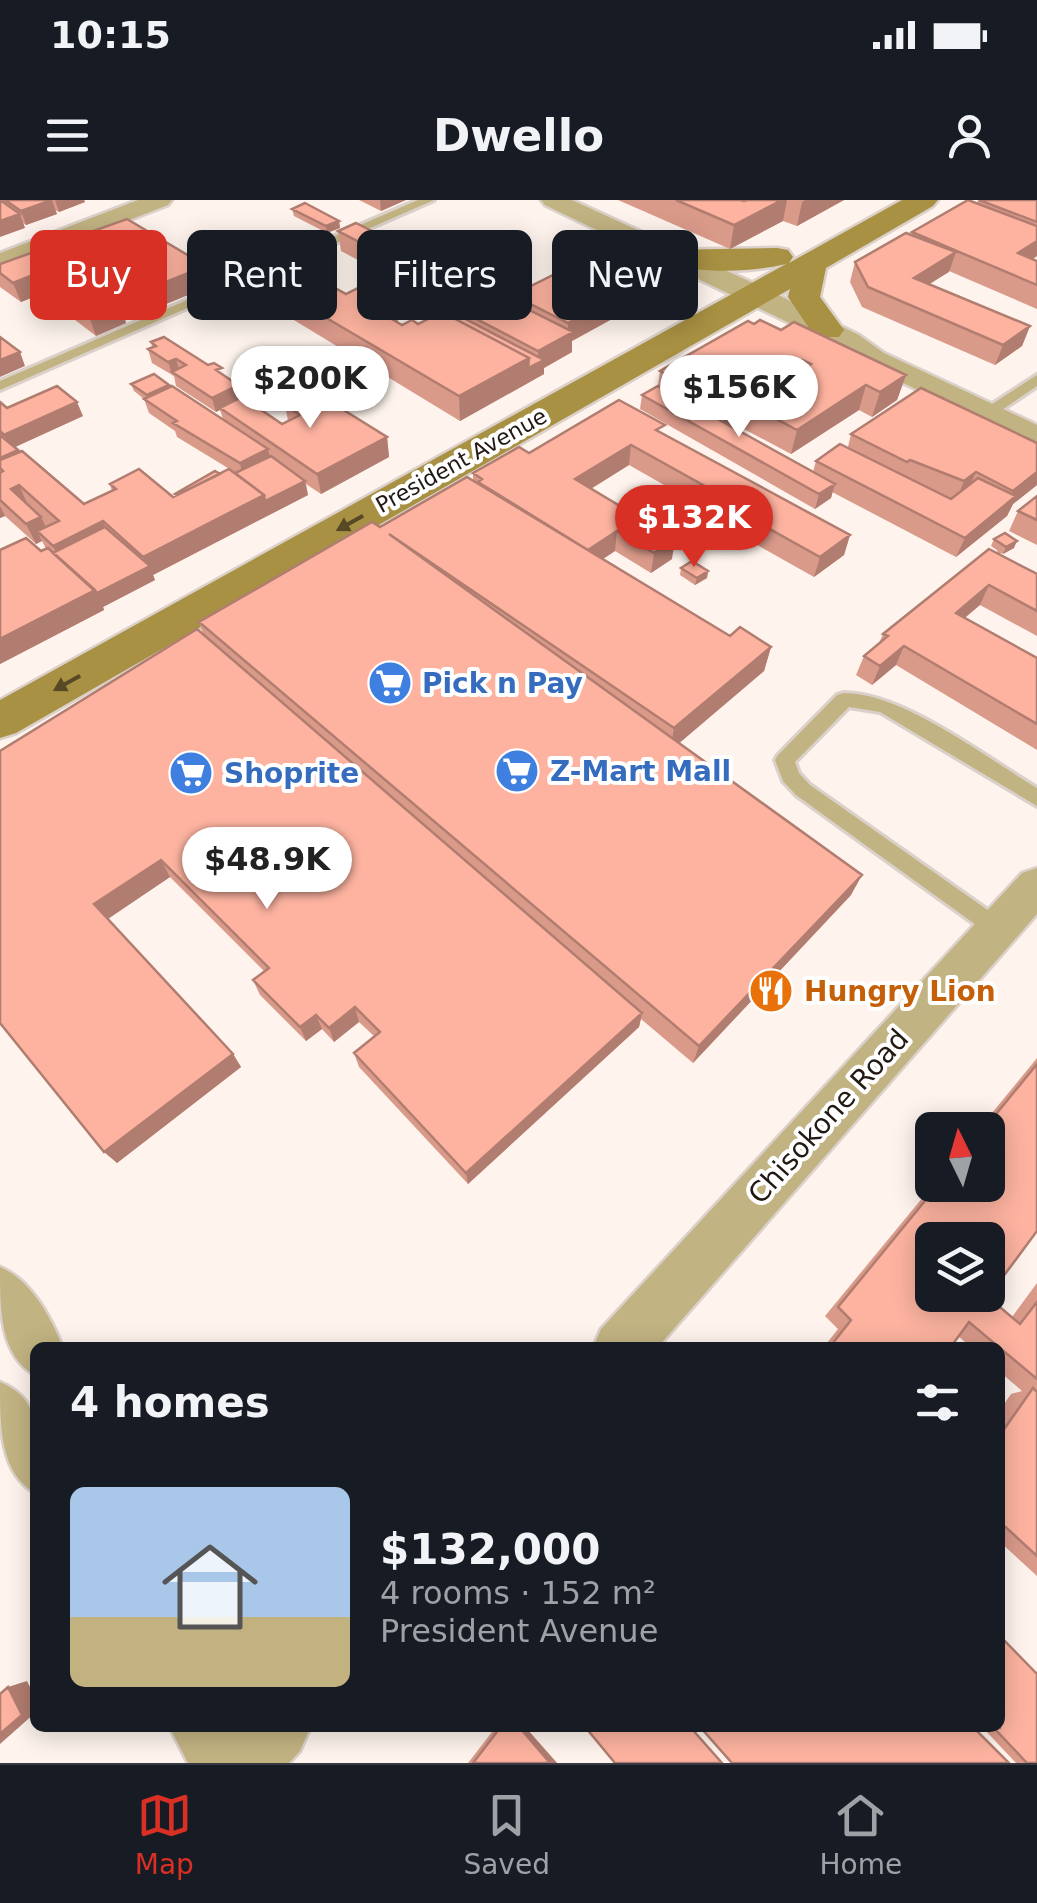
<!DOCTYPE html>
<meta charset="utf-8">
<style>
body{margin:0;font-family:"DejaVu Sans",sans-serif;background:#20242c;color:#f1f3f6;height:100vh;display:flex;flex-direction:column;font-size:38px;white-space:nowrap}
*{box-sizing:border-box;margin:0}
p{font-size:32px;color:#9ea1a6}
.icon{flex:none;width:55px;height:55px;fill:none;stroke:currentColor;stroke-width:2;stroke-linecap:round;stroke-linejoin:round}
.map{position:relative;flex:1;overflow:hidden}
.drawer{position:absolute;left:30px;top:1142px;width:975px;height:390px;display:flex;flex-direction:column;background:#171b24;border-radius:15px;box-shadow:0 5px 25px #0003}
.drawer>*{flex:none}
.banner{position:absolute;left:30px;top:30px;width:978px;height:90px;display:flex;gap:20px}
.needle{width:65px;rotate:355deg}
.fabs{position:absolute;left:915px;top:912px;display:grid;gap:20px}
.fabs a{display:grid;place-items:center;width:90px;height:90px;border-radius:15px;background:#171b24;box-shadow:0 5px 25px #0003;font-size:50px}
.price{position:absolute;translate:-50% -85px;padding:0 22px;border-radius:35px;background:#fff;color:#222;font-size:32px;line-height:65px;filter:drop-shadow(0 2px 5px #0008)}
.price::after{content:'';position:absolute;left:50%;top:60px;width:30px;height:22px;margin-left:-15px;background:inherit;clip-path:polygon(0 0,100% 0,50% 100%)}
.price.on{background:#d93025;color:#fff}
ul{padding:0;list-style:none}
li{display:flex;align-items:center;gap:30px;height:250px;padding:0 40px}
li span{display:grid;place-items:center;flex:none;width:280px;height:200px;border-radius:15px;color:#555}
li>.icon{margin-inline-start:auto}
span .icon{width:120px;height:120px;fill:#fffc;stroke-width:1}
li b{font-size:42px}
h2{display:flex;justify-content:space-between;align-items:center;height:120px;padding:0 40px;font-size:42px}
.chip{padding:0 35px;border-radius:15px;background:#171b24;box-shadow:0 5px 25px #0003;font-size:35px;line-height:90px}
.chip.on{background:#d93025;color:#fff}
.status{display:flex;justify-content:space-between;align-items:center;height:70px;padding:0 50px;background:#171b24;direction:ltr}
.status svg{height:28px;fill:currentColor}
header{display:flex;justify-content:space-between;align-items:center;height:130px;padding:0 40px;background:#171b24;font-size:45px;font-weight:600}
.menu{display:flex;justify-content:space-around;align-items:center;height:140px;border-top:2px solid #363941;background:#171b24;font-size:28px;color:#9ea1a6}
.menu a{display:grid;justify-items:center;gap:5px}
.menu .on{color:#d93025}
.map>svg:first-child{display:block}
.lines{fill:none;stroke-linecap:round;stroke-linejoin:round}
.lane-casing{stroke:#dbd1ca;stroke-width:6}
.street-casing{stroke:#dbd1ca;stroke-width:5}
.secondary-casing{stroke:#dbd1ca;stroke-width:5}
.lane{fill:#c2b382;fill-rule:evenodd}
.street{fill:#c2b382;fill-rule:evenodd}
.secondary{fill:#a89142;fill-rule:evenodd}
.wall{fill:#da9a8a}
.shaded-wall{fill:#b17d70}
.building{fill:#fdb3a0;stroke:#b17d70;stroke-width:2.5;fill-rule:evenodd}
.oneway{fill:#584926}
.labels{text-anchor:middle;stroke-width:8;stroke-linejoin:round;paint-order:stroke}
.far-street-label{font-size:22px;fill:#221913;stroke:#fff}
.shop-label{font-size:28px;font-weight:bold;fill:#366cbe;stroke:#fff;text-anchor:start}
.food-label{font-size:28px;font-weight:bold;fill:#c56008;stroke:#fff;text-anchor:start}
.street-label{font-size:28px;fill:#221913;stroke:#fff}
</style>
<div class="status"><b>10:15</b><svg viewBox="0 0 49 12"><path d="M0 12V9h3v3zM5 12V6h3v6zM10 12V3h3v9zM15 12V0h3v12zM26 1h20v11H26zM47 4h2v5h-2z"/></svg></div>
<header><svg class="icon" aria-label="menu" viewBox="0 0 24 24"><path d="M4 6h16M4 12h16M4 18h16"/></svg>Dwello<svg class="icon" aria-label="person" viewBox="0 0 24 24"><circle cx="12" cy="8" r="4"/><path d="M4 21q1-7 8-7t8 7"/></svg></header>
<div class="map">
<svg width="1037" height="1563" viewBox="0 0 1037 1563">
<rect width="100%" height="100%" fill="#fef4ed"/>
<g class="lines">
<defs>
<path id="lane" d="M418,0H434L0,190V181Z
M1037,175V186L993,216H983V210Z
M844,493C903,493 985,557 1037,588V606L880,512L849,507L795,562L799,573L810,585L1006,723L1009,729L1006,735H990L796,595L783,581L775,560L778,555L837,495Z"/>
<path id="street" d="M138,0H172L168,5L0,70V53Z
M541,0H572L764,88L859,135L884,153L1037,225V245L864,165L839,147L545,5Z
M1037,668V714L657,1148H593L601,1129L1022,673Z
M0,1067C31,1080 51,1117 63,1148H35V1175C0,1156 0,1110 0,1067Z
M0,1182C49,1202 35,1248 35,1293C0,1273 0,1227 0,1182Z
M170,1528H310L300,1551L289,1563H188Z"/>
<path id="secondary" d="M902,0H938L933,6L826,68L820,97L844,130L839,137H815L788,97L790,89L16,533L0,538V500L786,64C748,73 701,73 664,64L659,57L664,50L777,48L788,50L793,57L789,63Z"/>
</defs>
<use href="#lane" class="lane-casing"/>
<use href="#street" class="street-casing"/>
<use href="#secondary" class="secondary-casing"/>
<use href="#lane" class="lane"/>
<use href="#street" class="street"/>
<use href="#secondary" class="secondary"/>
</g>
<path class="wall" d="M0,0H84L85,2L59,12L55,10L57,14L26,25L23,23L25,28Z
M359,0H406L381,11Z
M618,0H844L797,26L783,21L730,49Z
M978,0H1037V56L1033,59L1037,61V109L949,71L930,84L1030,126L1022,146L995,165L862,107L850,82L855,62L911,35L912,32L977,3Z
M292,9L339,21L340,28L327,33L294,16Z
M127,19L210,86L166,104L116,72L114,65L79,79L120,103L126,123L96,136L41,94L21,102L0,87V64Z
M338,31L385,38L479,74L480,86L513,102V95L643,102L572,141V152L544,168V174L460,221L284,114L283,111L277,114L269,108L241,116L233,111L216,118L206,111L202,97L329,79L324,81L402,125L418,124L434,116L386,91L384,74L341,51Z
M754,124L781,130L906,175L897,200L872,217L859,210L791,254L742,228L745,216L730,226L813,272L816,261L848,247L851,234L1037,243V285L1013,304L1007,316L956,357L832,292L831,298L815,309L640,209L642,195L658,186L660,171Z
M151,142L224,175L238,185L242,198L282,224L288,221L285,205L387,237L389,257L321,294L306,284L308,295L153,375L155,380L103,407L104,410L0,464V350L41,351L46,349L42,341L36,344L5,316L0,318V202L7,208L83,216L14,247L84,304L112,291L110,284L173,297L220,274L236,273L177,237L175,231L149,213L144,199L134,191L131,184L169,185L170,187L223,219L220,210L216,212L176,186L174,176L152,163L148,149L152,147Z
M663,234L850,335L844,355L814,377L736,333L738,327L629,265L591,289L672,359L651,373L615,351L603,359L730,436L771,447L764,471L679,543L851,695L693,863L641,819L639,827L468,984L359,867L354,853L375,837L359,822L334,842L322,829L306,841L260,795L253,780L264,771L170,677L107,719L233,854L241,867L117,963L0,823L203,434L199,422L473,281V273L529,253Z
M1037,296V345L1009,331L1018,311Z
M994,339L1014,348L1003,354L1001,353L1000,355L1037,374V436L980,405L965,418L1037,458V550L896,465L872,485L856,475L864,456L879,443L883,434L998,351L991,346Z
M681,368L708,371L707,378L695,385L680,375Z
M1037,858V1031L988,1097L1012,1117L1037,1083V1376L1000,1342V1210L1011,1194L1022,1191L1000,1172V1148H972L958,1136L950,1148H823L838,1129L825,1116L933,985H988V930H978Z
M495,1528H526L557,1563H468Z
M983,1528H1000L1037,1563H1016Z"/>
<path class="shaded-wall" d="M52,0L57,14L26,25L21,11Z
M55,0H84L85,2L59,12Z
M380,0H406L381,11Z
M782,0H787L783,21L730,49L734,25Z
M805,0H844L797,26L802,2Z
M20,14L25,28L0,37V21Z
M339,21L340,28L327,33L326,26Z
M128,38L133,58L110,52L114,65L63,85L56,66Z
M1037,41V56L1011,73L1018,53Z
M956,52L949,72L908,97L914,78Z
M326,65L329,79L321,83L312,71Z
M206,66L210,86L166,104L161,84Z
M479,74L480,88L467,81Z
M33,75L41,94L21,102L13,83Z
M645,82L643,102L572,141V152L544,168V174L460,221L459,196L529,158L538,163V151L568,135V123Z
M266,94L269,108L241,116L238,102Z
M230,97L233,111L216,118L213,104Z
M281,97L283,111L277,114L275,100Z
M395,98L398,122L373,108Z
M120,103L126,123L96,136L89,116Z
M1030,126L1022,146L995,165L1003,145Z
M20,152L25,166L0,177V160Z
M176,159L180,173L172,172L173,177L168,162Z
M802,160L796,185L747,203L745,216L721,231L726,206Z
M906,175L897,200L872,217L880,192Z
M238,185L242,199L216,212L212,198Z
M866,185L859,210L791,254L797,230Z
M77,202L83,216L11,249L4,235Z
M387,237L389,257L321,294L317,274Z
M631,245L629,265L574,299L575,279Z
M268,249L271,263L243,278L240,263Z
M976,272L967,292L956,301L964,281Z
M1037,272V285L1013,304L1007,316L956,357L965,338L1007,304L1013,291Z
M305,281L308,295L153,375L155,380L103,407L104,410L0,464V439L95,390L147,367L143,357L264,295Z
M835,284L831,298L815,309L819,294Z
M19,285L28,305L11,289Z
M0,306L5,316L0,318Z
M41,317L51,337L37,331L42,341L36,344L26,324Z
M103,321L111,341L62,365L53,346Z
M617,331L615,351L586,370L587,350Z
M850,335L844,355L814,377L820,357Z
M675,339L672,359L651,373L654,353Z
M1017,341L1014,348L1003,354L1006,347Z
M708,371L707,378L695,385L697,378Z
M989,385L980,405L947,432L956,413Z
M904,446L896,465L872,485L880,466Z
M771,447L764,471L670,551L674,528Z
M161,660L170,677L105,721L94,704Z
M862,675L851,695L693,863L699,846Z
M355,807L359,822L334,842L329,828Z
M642,813L639,827L468,984L466,973Z
M316,815L322,829L306,841L300,827Z
M233,854L241,867L117,963L104,952Z
M27,1481L35,1497V1513L0,1544V1534L8,1487Z
M520,1528H526L557,1563H550Z"/>
<path class="building" d="M0,0L20,14L0,21Z
M5,0H52L21,11Z
M676,0H741L744,1L747,0H782L734,25Z
M968,0L1037,26V41L1018,53L1037,61V85L912,32Z
M979,0H1037V22Z
M305,3L339,21L326,26L292,9Z
M127,19L206,66L161,84L110,52L135,43L128,38L56,66L120,103L89,116L33,75L13,83L0,73V64Z
M356,23L573,132L538,151L384,71L400,63L338,31Z
M398,32L479,74L468,80L385,38Z
M906,33L956,52L914,78L1030,126L1003,145L868,87L855,62Z
M605,49L644,66L645,82L568,123L513,95Z
M305,53L326,65L312,71L320,76L316,78L312,75L279,90L281,97L275,100L266,94L238,102L230,97L213,104L202,97Z
M312,75L346,94L368,83L395,98L373,108L402,125L412,120L418,124L442,112L529,158L459,196L279,90Z
M450,111L544,160L528,168L529,158L444,113Z
M760,120L781,130L794,122L906,175L880,192L866,185L797,230L747,203L811,164L802,160L726,206L660,171L748,121L754,124Z
M0,137L20,152L0,160Z
M164,137L208,165L214,163L222,168L216,170L238,185L212,198L172,172L186,165L176,159L168,162L148,149L156,146L151,142Z
M154,174L169,185L147,195L131,184Z
M57,186L77,202L4,235L0,231V202L7,208Z
M172,186L268,249L240,263L173,223L177,221L144,199Z
M658,186L835,284L819,294L642,195Z
M921,188L1037,243V272L1013,291L976,272L964,281L910,260L907,262L851,234Z
M313,191L387,237L317,274L220,208L242,197L282,224L300,215L285,205Z
M619,200L665,225L656,230L850,335L820,357L741,313L746,309L631,245L575,279L675,339L654,353L617,331L588,350L478,282L482,279L473,273L519,247L529,253Z
M0,235L18,250L0,258Z
M840,244L951,299L978,278L1016,296L965,338L816,261Z
M22,251L84,304L116,289L110,284L139,269L173,297L229,269L264,295L143,357L103,321L53,346L37,331L59,321L19,285L11,289L41,317L26,324L0,300V273L3,271L0,268V260Z
M271,256L305,281L265,301L264,295L235,273Z
M215,271L220,274L177,295L175,294Z
M467,277L730,436L740,427L771,447L674,528L389,334L862,675L699,846L199,422L372,322L380,327Z
M1037,296V320L1018,311Z
M105,327L150,366L97,393L53,353Z
M1005,333L1017,341L1006,347L994,339Z
M26,338L41,351L48,348L95,390L0,439V350Z
M989,349L1037,374V411L989,385L956,413L1037,458V524L904,446L880,466L864,456L888,436L883,434Z
M692,361L708,371L697,378L681,368Z
M197,429L642,813L466,973L354,853L380,832L355,807L329,828L316,815L300,827L253,780L269,768L161,660L94,704L233,854L104,952L0,823V551Z
M1037,864V1031L988,1097L1020,1124L1037,1102V1179L969,1122L950,1148H829L851,1120L838,1107L938,985H988V930H983ZM932,1040H988V1095H932Z
M1033,1188L1037,1192V1356L1000,1322V1235Z
M1000,1436L1037,1474V1563H1027L994,1528H1000Z
M8,1487L22,1515L0,1534V1494Z
M500,1528H520L550,1563H473Z
M586,1528H691L722,1563H615Z
M701,1528H974L1009,1563H732Z"/>
<defs><path id="oneway-solid" d="M-6-.8H1V-3.2L6.5 0L1 3.2V.8H-6Z" transform="scale(2.5)"/></defs>
<g class="oneway">
<use href="#oneway-solid" transform="translate(350 323) rotate(151)"/>
<use href="#oneway-solid" transform="translate(67 483) rotate(151)"/>
</g>
<defs>
<symbol id="supermarket-disc" viewBox="-11 -11 22 22"><circle r="9.5" fill="#3f7fe0" stroke="#fff"/><path d="M-6-5.5h2.5l.6 2H6L4.5 2H-2.5L-4.4-4H-6ZM-1.5 3.2a1.3 1.3 0 1 0 .1 0ZM3 3.2a1.3 1.3 0 1 0 .1 0Z" fill="#fff"/></symbol>
<symbol id="restaurant-disc" viewBox="-11 -11 22 22"><circle r="9.5" fill="#e8710a" stroke="#fff"/><path d="M-5-6h1v4h1v-4h1v4h1v-4h1v5L-1.5 .5V6h-2V.5L-5-1ZM5-6V6H3V1.5H1.5Q1.5-4 5-6Z" fill="#fff"/></symbol>
</defs>
<g fill-rule="evenodd">
<use href="#supermarket-disc" x="365" y="458" width="50" height="50"/>
<use href="#supermarket-disc" x="492" y="546" width="50" height="50"/>
<use href="#supermarket-disc" x="166" y="548" width="50" height="50"/>
<use href="#restaurant-disc" x="746" y="766" width="50" height="50"/>
</g>
<g class="labels">
<g class="far-street-label">
<text transform="translate(461 260) rotate(-29)" y="8">President Avenue</text>
</g>
<g class="shop-label">
<text x="422" y="493">Pick n Pay</text>
<text x="550" y="581">Z-Mart Mall</text>
<text x="224" y="583">Shoprite</text>
</g>
<g class="food-label">
<text x="804" y="801">Hungry Lion</text>
</g>
<g class="street-label">
<text transform="translate(828 916) rotate(-48)" y="10">Chisokone Road</text>
</g>
</g>
</svg>
<div class="fabs">
<a><svg class="needle" viewBox="-14 -14 28 28"><path d="M0-13l5 13h-10z" fill="#e53935"/><path d="M0 13l5-13h-10z" fill="#9ea1a6"/></svg></a>
<a><svg class="icon" aria-label="layers" viewBox="0 0 24 24"><path d="M12 4l9 5-9 5-9-5zM3 14l9 5 9-5"/></svg></a>
</div>
<b class="price" style="left:310px;top:231px">$200K</b>
<b class="price" style="left:739px;top:240px">$156K</b>
<b class="price on" style="left:694px;top:370px">$132K</b>
<b class="price" style="left:267px;top:712px">$48.9K</b>
<div class="banner">
<a class="chip on">Buy</a>
<a class="chip">Rent</a>
<a class="chip">Filters</a>
<a class="chip">New</a>
</div>
<section class="drawer">
<h2>4 homes<svg class="icon" aria-label="filters" viewBox="0 0 24 24"><path d="M4 7h16M4 17h16"/><circle cx="9" cy="7" r="2"/><circle cx="15" cy="17" r="2"/></svg></h2>
<ul>
<li><span style="background:linear-gradient(#a9c7e8 65%,#c2b280 0)"><svg class="icon" aria-label="home" viewBox="0 0 24 24"><path d="M3 11l9-7 9 7M6 9v11h12V9"/></svg></span><div><b>$132,000</b><p>4 rooms · 152 m²</p><p>President Avenue</p></div></li>
</ul>
</section>
</div>
<nav class="menu">
<a class="on"><svg class="icon" aria-label="map" viewBox="0 0 24 24"><path d="M3 6l6-2 6 2 6-2v14l-6 2-6-2-6 2zM9 4v14M15 6v14"/></svg>Map</a>
<a><svg class="icon" aria-label="saved" viewBox="0 0 24 24"><path d="M7 4h10v16l-5-4-5 4z"/></svg>Saved</a>
<a><svg class="icon" aria-label="home" viewBox="0 0 24 24"><path d="M3 11l9-7 9 7M6 9v11h12V9"/></svg>Home</a>
</nav>
